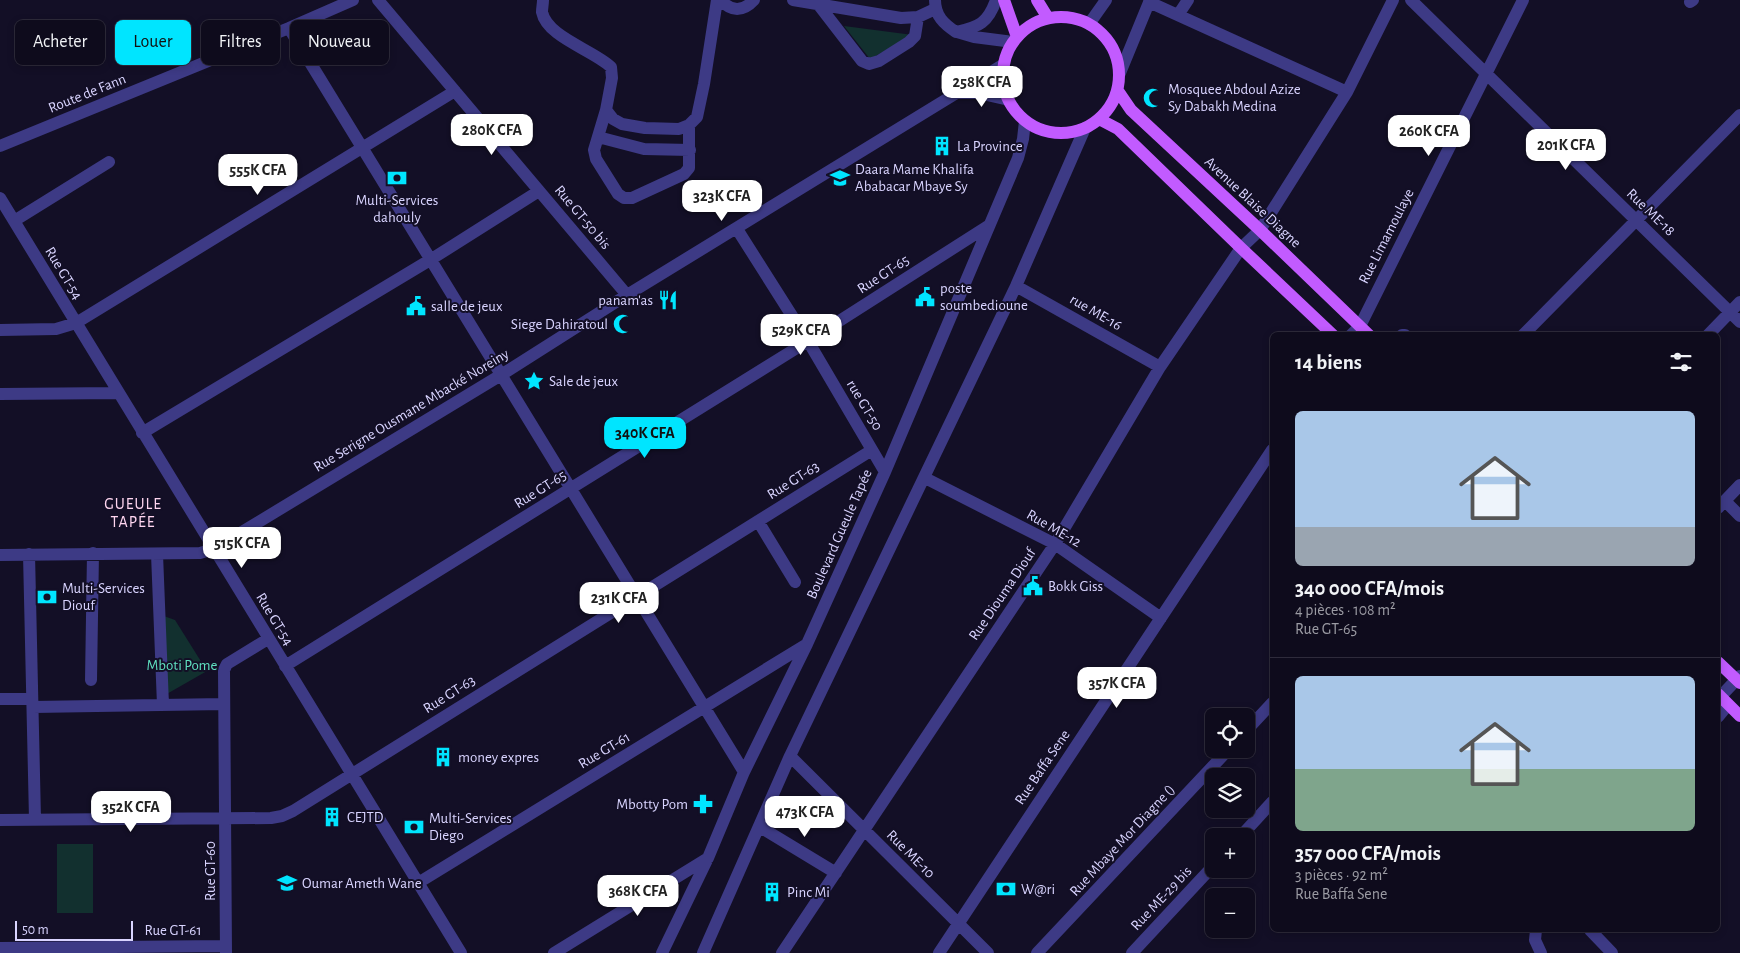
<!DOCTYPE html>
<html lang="fr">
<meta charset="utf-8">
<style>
body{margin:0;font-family:"Alegreya Sans",sans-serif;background:#1c1929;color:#f1f3f6;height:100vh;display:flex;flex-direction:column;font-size:19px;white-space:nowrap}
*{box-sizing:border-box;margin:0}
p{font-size:16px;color:#9b9ba3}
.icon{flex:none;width:28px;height:28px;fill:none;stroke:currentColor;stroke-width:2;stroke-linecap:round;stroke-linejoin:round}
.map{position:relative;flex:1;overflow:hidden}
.drawer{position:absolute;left:1270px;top:332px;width:450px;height:600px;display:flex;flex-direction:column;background:#0e0b1c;border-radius:8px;box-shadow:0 2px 8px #0003,0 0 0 1px #2e2b3b}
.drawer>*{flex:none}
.guide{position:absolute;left:15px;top:20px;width:475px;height:45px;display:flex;gap:10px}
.buttons{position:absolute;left:1205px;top:708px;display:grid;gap:10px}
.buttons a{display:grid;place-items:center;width:50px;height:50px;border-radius:8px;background:#0e0b1c;box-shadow:0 2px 8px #0003,0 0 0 1px #2e2b3b;font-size:25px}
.scale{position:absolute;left:15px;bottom:12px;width:118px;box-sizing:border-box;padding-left:5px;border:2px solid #d9d4ff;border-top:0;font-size:14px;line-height:18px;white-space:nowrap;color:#d9d4ff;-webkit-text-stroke:4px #130f26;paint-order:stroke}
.price{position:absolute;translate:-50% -42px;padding:0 11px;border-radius:10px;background:#fff;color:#222;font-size:16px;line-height:32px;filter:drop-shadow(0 1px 2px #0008)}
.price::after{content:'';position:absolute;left:50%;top:30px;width:15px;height:11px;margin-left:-8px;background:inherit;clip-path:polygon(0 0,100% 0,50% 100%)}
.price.current{background:#00e5ff;color:#111}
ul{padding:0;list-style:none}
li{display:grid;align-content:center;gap:10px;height:265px;padding:0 25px}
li+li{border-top:1px solid #2e2b3b}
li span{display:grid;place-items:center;height:155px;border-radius:8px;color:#555}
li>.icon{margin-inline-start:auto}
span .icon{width:90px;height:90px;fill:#fffc;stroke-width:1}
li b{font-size:21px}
h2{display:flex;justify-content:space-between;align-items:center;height:60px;padding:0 25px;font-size:21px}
.pill{padding:0 18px;border-radius:8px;background:#0e0b1c;box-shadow:0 2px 8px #0003,0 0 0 1px #2e2b3b;font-size:18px;line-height:45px}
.pill.current{background:#00e5ff;color:#111}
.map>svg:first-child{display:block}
.green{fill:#12302f}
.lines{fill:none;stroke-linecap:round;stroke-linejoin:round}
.minor{stroke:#3d3a85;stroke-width:12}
.major{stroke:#c25bff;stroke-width:12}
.labels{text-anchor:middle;stroke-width:4;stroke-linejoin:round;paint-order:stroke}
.poi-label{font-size:15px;fill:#d9d4ff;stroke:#130f26;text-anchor:start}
.street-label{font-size:15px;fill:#d9d4ff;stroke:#130f26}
.park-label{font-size:15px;fill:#5fe0c0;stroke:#130f26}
.neighbourhood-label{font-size:16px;letter-spacing:1px;fill:#ffd6f0;stroke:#130f26}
</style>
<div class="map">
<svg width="1740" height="953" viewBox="0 0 1740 953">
<rect width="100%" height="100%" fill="#130f26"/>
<path class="green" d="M844,26L913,35L870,59Z
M161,615L175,620L207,671L165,695Z
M57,844H93V913H57Z"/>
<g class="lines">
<path class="minor" d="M378,0L627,295
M543,0C543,4 542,8 542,12C547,37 593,50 611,67L612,78L606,110L613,119L622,124L645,128L679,129L689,125L697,117L704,84L717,0
M721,0C731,12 743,12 754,0
M793,0L901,18L918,17L935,9
M935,0C935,16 944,24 956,32C979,27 988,23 996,0
M1411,0L1740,322
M1149,2L1347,92
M1690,2L1693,0
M818,4L862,61L869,64L879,61L909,42L915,36L918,17
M1178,15L1188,0
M1089,24L1106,0
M289,28L744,772
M957,32L974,37L1013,42
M1120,73L1150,0
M958,93H978L1009,100
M606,110L594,150L596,159L618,194L624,198H632L684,174L689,168V125
M598,137L644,149L690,150
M0,146L289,28L353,0
M0,198L461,953
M14,221L109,162
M737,229L808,341L885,472
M1016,286L1160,367
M0,330L56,329L76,323L455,91
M1351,335L1360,326L1523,0
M1402,335H1405
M1523,335L1740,115
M1708,335L1740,302
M0,394L119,393
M142,433L430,260L539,191
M925,478L1055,544L1161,618
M1725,501L1740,516
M1718,508L1740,485
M758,521L795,582
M29,554L35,819
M157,554L163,705
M0,555L200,553L214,549L501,375L627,295L1004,64
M285,666L808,341L988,226
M91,680L93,553
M1720,697L1740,676
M0,699H32
M33,707L224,704
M1718,717L1728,705
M1246,731L1272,703
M790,756L988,953
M0,820L271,818L282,816L293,811L872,450
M760,827L836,873
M1241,836L1272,802
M418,883L807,644
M1536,930L1535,940L1541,953
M1590,930L1612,953
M0,948L226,946
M226,953L224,670L227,664L268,639
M554,953L708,858
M662,953L708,858L744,772L807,644L885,472L1018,158L1023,139L1025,121
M703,953L790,756L1016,286L1085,128
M782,953L1055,544L1160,367L1241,248L1260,230L1347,92L1393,0
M939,953L1272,450
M1037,953L1229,749
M1132,953L1214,865"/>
<path class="major" d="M1004,0L1017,37
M1037,0L1048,18
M1003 75a58 58 0 1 1 116 0a58 58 0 1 1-116 0Z
M1118,91L1131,110L1260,230L1369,335
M1099,119L1118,129L1241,248L1333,335
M1718,662L1740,683
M1718,694L1740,716"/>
</g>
<defs>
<symbol id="mosque-bare" viewBox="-9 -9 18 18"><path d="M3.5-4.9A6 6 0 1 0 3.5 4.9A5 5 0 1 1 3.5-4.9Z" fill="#00e5ff" stroke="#130f26" stroke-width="2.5" paint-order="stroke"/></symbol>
<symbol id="building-bare" viewBox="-9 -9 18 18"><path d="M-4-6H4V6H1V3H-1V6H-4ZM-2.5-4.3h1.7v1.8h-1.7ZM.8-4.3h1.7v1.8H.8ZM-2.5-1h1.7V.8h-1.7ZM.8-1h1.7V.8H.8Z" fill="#00e5ff" stroke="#130f26" stroke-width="2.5" paint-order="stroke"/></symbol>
<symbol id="bank-bare" viewBox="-9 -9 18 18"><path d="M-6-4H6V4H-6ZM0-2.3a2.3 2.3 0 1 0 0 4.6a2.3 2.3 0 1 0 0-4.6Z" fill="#00e5ff" stroke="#130f26" stroke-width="2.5" paint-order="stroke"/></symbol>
<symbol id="school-bare" viewBox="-9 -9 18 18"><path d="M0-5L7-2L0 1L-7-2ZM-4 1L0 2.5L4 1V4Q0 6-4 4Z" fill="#00e5ff" stroke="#130f26" stroke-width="2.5" paint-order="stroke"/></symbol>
<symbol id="civic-bare" viewBox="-9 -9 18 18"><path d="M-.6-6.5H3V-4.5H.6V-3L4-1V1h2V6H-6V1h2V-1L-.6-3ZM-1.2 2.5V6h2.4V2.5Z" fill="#00e5ff" stroke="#130f26" stroke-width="2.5" paint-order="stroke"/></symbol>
<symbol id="restaurant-bare" viewBox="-9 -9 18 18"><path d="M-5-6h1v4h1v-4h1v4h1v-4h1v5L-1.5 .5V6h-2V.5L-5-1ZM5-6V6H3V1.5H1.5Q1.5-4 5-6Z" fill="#00e5ff" stroke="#130f26" stroke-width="2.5" paint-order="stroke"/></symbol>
<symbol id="sight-bare" viewBox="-9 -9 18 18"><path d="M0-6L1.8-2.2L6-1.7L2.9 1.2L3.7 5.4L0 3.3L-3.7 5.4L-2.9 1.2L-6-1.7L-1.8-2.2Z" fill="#00e5ff" stroke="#130f26" stroke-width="2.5" paint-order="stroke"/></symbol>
<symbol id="pharmacy-bare" viewBox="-9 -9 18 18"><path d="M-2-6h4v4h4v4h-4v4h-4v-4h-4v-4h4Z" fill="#00e5ff" stroke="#130f26" stroke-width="2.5" paint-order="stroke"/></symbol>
</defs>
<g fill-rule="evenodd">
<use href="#mosque-bare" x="1139" y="84" width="28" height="28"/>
<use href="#building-bare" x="928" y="132" width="28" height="28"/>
<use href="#bank-bare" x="383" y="164" width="28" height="28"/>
<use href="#school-bare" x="826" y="164" width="28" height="28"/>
<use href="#civic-bare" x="911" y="283" width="28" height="28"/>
<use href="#restaurant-bare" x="654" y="286" width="28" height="28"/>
<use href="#civic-bare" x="402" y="292" width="28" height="28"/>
<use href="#mosque-bare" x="609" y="310" width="28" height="28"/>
<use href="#sight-bare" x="520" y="367" width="28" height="28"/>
<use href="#civic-bare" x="1019" y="572" width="28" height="28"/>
<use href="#bank-bare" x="33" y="583" width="28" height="28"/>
<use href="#building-bare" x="429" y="743" width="28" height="28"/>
<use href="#pharmacy-bare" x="689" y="790" width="28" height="28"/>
<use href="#building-bare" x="318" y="803" width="28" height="28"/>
<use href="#bank-bare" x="400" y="813" width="28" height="28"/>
<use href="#school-bare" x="273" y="869" width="28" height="28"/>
<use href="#bank-bare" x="992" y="875" width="28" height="28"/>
<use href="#building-bare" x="758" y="878" width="28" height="28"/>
</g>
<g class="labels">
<g class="poi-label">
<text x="1168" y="94">Mosquee Abdoul Azize<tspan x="1168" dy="17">Sy Dabakh Medina</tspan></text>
<text x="957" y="151">La Province</text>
<text x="855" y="174">Daara Mame Khalifa<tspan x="855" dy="17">Ababacar Mbaye Sy</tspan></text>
<text x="397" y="205" text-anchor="middle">Multi-Services<tspan x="397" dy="17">dahouly</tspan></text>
<text x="940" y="293">poste<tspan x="940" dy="17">soumbedioune</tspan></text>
<text x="653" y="305" text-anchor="end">panam'as</text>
<text x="431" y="311">salle de jeux</text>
<text x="608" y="329" text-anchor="end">Siege Dahiratoul</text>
<text x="549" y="386">Sale de jeux</text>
<text x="1048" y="591">Bokk Giss</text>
<text x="62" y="593">Multi-Services<tspan x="62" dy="17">Diouf</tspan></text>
<text x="458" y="762">money expres</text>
<text x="688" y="809" text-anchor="end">Mbotty Pom</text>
<text x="347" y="822">CEJTD</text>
<text x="429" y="823">Multi-Services<tspan x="429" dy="17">Diego</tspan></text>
<text x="302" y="888">Oumar Ameth Wane</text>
<text x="1021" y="894">W@ri</text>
<text x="787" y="897">Pinc Mi</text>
</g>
<g class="street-label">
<text transform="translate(87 93) rotate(-22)" y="5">Route de Fann</text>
<text transform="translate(1253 202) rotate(43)" y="5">Avenue Blaise Diagne</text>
<text transform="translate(1651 212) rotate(44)" y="5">Rue ME-18</text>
<text transform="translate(583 217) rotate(50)" y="5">Rue GT-50 bis</text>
<text transform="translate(1386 236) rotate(-63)" y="5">Rue Limamoulaye</text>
<text transform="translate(64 273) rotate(59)" y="5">Rue GT-54</text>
<text transform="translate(883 274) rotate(-33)" y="5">Rue GT-65</text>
<text transform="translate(1096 312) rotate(30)" y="5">rue ME-16</text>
<text transform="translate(865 405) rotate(59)" y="5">rue GT-50</text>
<text transform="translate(411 410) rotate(-31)" y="5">Rue Serigne Ousmane Mbacké Noreiny</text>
<text transform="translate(793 480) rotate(-32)" y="5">Rue GT-63</text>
<text transform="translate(540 489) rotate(-32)" y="5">Rue GT-65</text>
<text transform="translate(1054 528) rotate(30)" y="5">Rue ME-12</text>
<text transform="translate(839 534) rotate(-66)" y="5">Boulevard Gueule Tapée</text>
<text transform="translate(1002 594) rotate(-56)" y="5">Rue Diouma Diouf</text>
<text transform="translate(275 619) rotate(59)" y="5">Rue GT-54</text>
<text transform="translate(449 694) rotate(-32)" y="5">Rue GT-63</text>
<text transform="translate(604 750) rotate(-31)" y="5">Rue GT-61</text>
<text transform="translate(1042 767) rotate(-56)" y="5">Rue Baffa Sene</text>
<text transform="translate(1122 840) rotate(-47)" y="5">Rue Mbaye Mor Diagne ()</text>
<text transform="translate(911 854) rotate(45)" y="5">Rue ME-10</text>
<text transform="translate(210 871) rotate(-90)" y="5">Rue GT-60</text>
<text transform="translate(1161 898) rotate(-47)" y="5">Rue ME-29 bis</text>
<text x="173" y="935">Rue GT-61</text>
</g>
<g class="park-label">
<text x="182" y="670">Mboti Pome</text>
</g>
<g class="neighbourhood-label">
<text x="133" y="509">GUEULE<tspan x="133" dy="18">TAPÉE</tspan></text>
</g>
</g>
</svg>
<div class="buttons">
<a><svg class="icon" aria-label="locate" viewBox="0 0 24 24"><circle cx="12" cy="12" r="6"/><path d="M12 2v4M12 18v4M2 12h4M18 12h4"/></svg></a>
<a><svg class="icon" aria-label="layers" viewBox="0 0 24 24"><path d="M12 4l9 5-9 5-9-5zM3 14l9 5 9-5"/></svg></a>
<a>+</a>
<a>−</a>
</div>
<div class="scale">50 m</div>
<b class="price" style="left:982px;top:108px">258K CFA</b>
<b class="price" style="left:492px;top:156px">280K CFA</b>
<b class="price" style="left:1429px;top:157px">260K CFA</b>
<b class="price" style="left:1566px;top:171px">201K CFA</b>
<b class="price" style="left:258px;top:196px">555K CFA</b>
<b class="price" style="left:722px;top:222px">323K CFA</b>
<b class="price" style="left:801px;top:356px">529K CFA</b>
<b class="price current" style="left:645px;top:459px">340K CFA</b>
<b class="price" style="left:242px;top:569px">515K CFA</b>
<b class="price" style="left:619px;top:624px">231K CFA</b>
<b class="price" style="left:1117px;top:709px">357K CFA</b>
<b class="price" style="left:131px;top:833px">352K CFA</b>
<b class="price" style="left:805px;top:838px">473K CFA</b>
<b class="price" style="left:638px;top:917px">368K CFA</b>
<div class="guide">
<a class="pill">Acheter</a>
<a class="pill current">Louer</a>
<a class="pill">Filtres</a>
<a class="pill">Nouveau</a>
</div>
<section class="drawer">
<h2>14 biens<svg class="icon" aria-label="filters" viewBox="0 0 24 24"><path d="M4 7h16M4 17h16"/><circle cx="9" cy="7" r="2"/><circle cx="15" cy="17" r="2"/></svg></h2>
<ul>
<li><span style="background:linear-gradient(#a9c7e8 75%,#9aa5b1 0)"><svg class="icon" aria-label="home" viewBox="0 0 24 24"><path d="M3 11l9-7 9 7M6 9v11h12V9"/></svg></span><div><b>340 000 CFA/mois</b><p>4 pièces · 108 m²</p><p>Rue GT-65</p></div></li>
<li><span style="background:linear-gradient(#a9c7e8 60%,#7fa58c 0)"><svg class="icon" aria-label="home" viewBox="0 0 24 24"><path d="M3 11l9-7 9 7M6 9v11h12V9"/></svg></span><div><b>357 000 CFA/mois</b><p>3 pièces · 92 m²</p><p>Rue Baffa Sene</p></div></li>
</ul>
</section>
</div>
